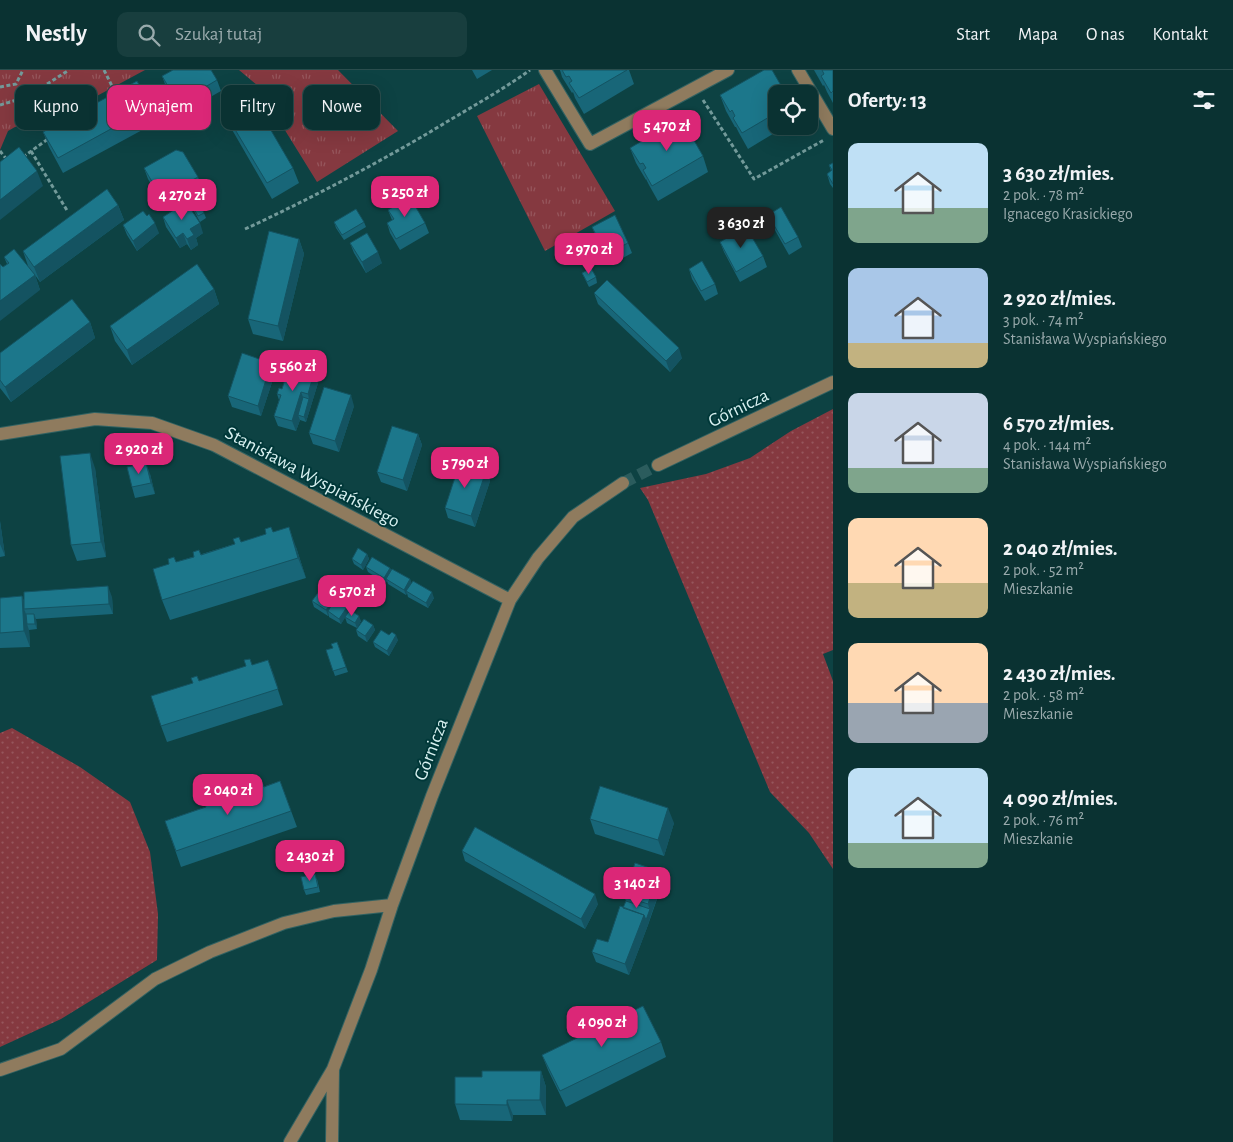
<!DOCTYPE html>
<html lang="pl">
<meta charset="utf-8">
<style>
body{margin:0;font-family:"Alegreya Sans",sans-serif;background:#183e3e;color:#f1f3f6;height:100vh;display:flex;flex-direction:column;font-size:19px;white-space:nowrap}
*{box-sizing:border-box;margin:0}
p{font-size:16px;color:#99aaac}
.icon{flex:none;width:28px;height:28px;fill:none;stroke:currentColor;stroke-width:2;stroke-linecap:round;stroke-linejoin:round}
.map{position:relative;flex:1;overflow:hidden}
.sheet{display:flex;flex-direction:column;background:#0a3232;width:400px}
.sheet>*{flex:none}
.banner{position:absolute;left:15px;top:15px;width:475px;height:45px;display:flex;gap:10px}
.buttons{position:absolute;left:768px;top:15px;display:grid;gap:10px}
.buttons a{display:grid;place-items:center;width:50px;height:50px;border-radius:10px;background:#0a3232;box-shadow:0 5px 20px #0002,0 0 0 1px #2a4d4d;font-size:25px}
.price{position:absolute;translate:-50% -42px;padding:0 11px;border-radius:10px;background:#db2777;color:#fff;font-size:16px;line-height:32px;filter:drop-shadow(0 1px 2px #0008)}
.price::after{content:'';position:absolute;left:50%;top:30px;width:15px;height:11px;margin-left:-8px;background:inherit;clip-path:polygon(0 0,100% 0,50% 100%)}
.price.current{background:#222;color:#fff}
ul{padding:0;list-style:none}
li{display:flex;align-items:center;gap:15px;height:125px;padding:0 15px}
li span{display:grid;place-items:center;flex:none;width:140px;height:100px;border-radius:10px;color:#555}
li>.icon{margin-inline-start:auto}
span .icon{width:60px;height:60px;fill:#fffc;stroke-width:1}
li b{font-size:21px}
h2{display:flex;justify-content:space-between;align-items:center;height:60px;padding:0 15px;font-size:21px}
.tag{padding:0 18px;border-radius:10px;background:#0a3232;box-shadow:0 5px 20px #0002,0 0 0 1px #2a4d4d;font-size:18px;line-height:45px}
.tag.current{background:#db2777;color:#fff}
header{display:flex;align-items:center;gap:30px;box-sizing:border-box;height:70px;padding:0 25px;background:#0a3232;border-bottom:1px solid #2a4d4d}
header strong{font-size:24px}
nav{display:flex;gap:28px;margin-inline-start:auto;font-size:18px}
.search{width:350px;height:45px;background:#183e3e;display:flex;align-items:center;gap:12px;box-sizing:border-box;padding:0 18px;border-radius:10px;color:#99aaac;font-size:19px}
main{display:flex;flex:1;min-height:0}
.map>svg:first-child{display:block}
.grass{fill:url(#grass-dots)}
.park{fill:url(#park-tufts)}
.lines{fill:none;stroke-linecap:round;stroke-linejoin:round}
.minor-tunnel{stroke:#2b5c5d;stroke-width:12;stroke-dasharray:12 6;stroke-linecap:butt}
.minor-casing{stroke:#326262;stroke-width:14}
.path{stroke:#739a9a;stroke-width:3;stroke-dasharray:4 2.5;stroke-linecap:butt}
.minor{stroke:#8f7b5e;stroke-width:12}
.wall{fill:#186678}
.shaded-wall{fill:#145361}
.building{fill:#1c778b;stroke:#145361}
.labels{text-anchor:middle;stroke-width:4;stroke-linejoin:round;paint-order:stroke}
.street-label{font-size:19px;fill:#d8f1f1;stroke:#003839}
</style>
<header>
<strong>Nestly</strong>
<div class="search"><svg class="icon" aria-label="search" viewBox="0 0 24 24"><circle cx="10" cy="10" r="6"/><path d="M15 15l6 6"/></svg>Szukaj tutaj</div>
<nav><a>Start</a><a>Mapa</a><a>O nas</a><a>Kontakt</a></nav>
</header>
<main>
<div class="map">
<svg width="833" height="1072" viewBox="0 0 833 1072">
<defs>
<pattern id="grass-dots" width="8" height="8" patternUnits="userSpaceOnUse" patternTransform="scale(1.25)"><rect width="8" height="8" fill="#853940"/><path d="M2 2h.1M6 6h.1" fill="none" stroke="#96565c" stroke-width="1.8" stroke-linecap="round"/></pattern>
<pattern id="park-tufts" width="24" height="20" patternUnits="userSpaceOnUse" patternTransform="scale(1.25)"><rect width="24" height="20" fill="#853940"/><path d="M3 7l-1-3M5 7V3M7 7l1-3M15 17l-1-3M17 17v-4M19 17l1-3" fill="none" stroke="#96565c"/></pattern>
</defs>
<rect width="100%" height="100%" fill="#0d4243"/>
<path class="grass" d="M833,339V580L823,584L833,611V799L809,763L770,722L648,430L640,418L706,404L750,388L791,361Z
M12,658L80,697L130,732L150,782L158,844L157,890L61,949L0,977V663Z"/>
<path class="park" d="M0,0H145L56,48L15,57L8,61L0,80Z
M239,0H338L398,61L317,112L257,15Z
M539,14L615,141L545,181L477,46Z"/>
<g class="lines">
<path class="minor-tunnel" d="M623,413L658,395"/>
<defs>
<path id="minor" d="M545,0L590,74L728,0
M798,0L833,59
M0,364L95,349L152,353L214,375L510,530
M658,395L833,312
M0,1000L61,979L155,909L210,882L284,853L334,841L392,835
M290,1072L333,999L371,900L392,835L432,726L510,530L538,488L573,447L623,413
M332,1072L333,999"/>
</defs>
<use href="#minor" class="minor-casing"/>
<path class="path" d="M104,0L117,26
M0,17L16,14L23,0
M703,30L754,109L824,70
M0,35L27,27L69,0
M0,81L8,91
M31,81L68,142
M23,87L48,69
M245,159C308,130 370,97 430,62C464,41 498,23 530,0"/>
<use href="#minor" class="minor"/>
</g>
<path class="wall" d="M472,0H492L477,9Z
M560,0H629L634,14L584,44L575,28L573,22L572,23L562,7Z
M814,0H833V33L827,22L824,15L823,16Z
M162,6L217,10L221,21L182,43L166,17Z
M776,24V56H786L748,79L739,63L736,57H735L726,41L720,25Z
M221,36L293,98L299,113L272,129L227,51Z
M151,37L157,52L63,103L49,77L43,62Z
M630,78L703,86L708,102L658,131L649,115L646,109V110L636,93Z
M833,93V118L830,114L827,104L831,101L829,95Z
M144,98L198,107L202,117L165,138L148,109Z
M118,135L124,150L40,212L35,205L40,220L3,197L7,194L4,187L28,196L23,181Z
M192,135L204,143L206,148L200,152L194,141Z
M388,140L425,153L429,163L400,180L390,163L387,153L392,150Z
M768,145L798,167L802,177L789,185L772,155Z
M163,147L203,163L196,168L198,175L191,180L187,174L180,178L166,157Z
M334,152H364L366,157L344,170L336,158Z
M123,155L159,163L137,181L127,165Z
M592,157L628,173L632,183L610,195L596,167Z
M299,169L304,184L283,271L253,264L248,249Z
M556,170L573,179L575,184L567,189L558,175Z
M720,172L763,186L767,197L740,212L724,182Z
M350,173L382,193L366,203L354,183Z
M689,199L715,214L718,224L705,231L692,209Z
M582,203L596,207L597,213L589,217Z
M214,219L219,234L132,295L115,271L110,256Z
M594,223L682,288L670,302L598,234Z
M90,252L95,268L11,332L0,318V283Z
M271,293L275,303L261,346L232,337L228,326Z
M318,313L306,352L300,350L296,361L278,356L274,346L279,330L277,324L282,319Z
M354,336L339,382L313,374L309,363Z
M418,364L422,375L407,421L381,412L377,402Z
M95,398L106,487L77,491L71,475Z
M486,401L490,411L475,457L448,448L445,438Z
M150,404L155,424L135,428L132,417Z
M0,451L5,486L0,487Z
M273,462L296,477L306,508L170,550L162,530L176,492Z
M367,484L369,489L363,500L354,494L352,489Z
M366,497L390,498L391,500L410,509L411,513L434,528L428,538L408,527L407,523L406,525L388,514L387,511L385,513L368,502Z
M22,526L24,531L112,527L113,544L36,549L37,559L29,560L30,577L0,578V528Z
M312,531H334L361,551L357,558L347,553L345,547L341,554L329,547V545L328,546L314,537Z
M373,555L375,560L367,572L358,566L356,560Z
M389,565L398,570L389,586L375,577L373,572Z
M337,572L348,602L335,606L326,580L333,578Z
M268,590L283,635L167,672L161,656L199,611Z
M280,711L297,757L181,797L165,751Z
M590,749L674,753L664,786L595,764Z
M462,781L598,834L585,859L465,791Z
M317,809L320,822L306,825L304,820Z
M663,812L648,855L629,905L596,892L592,882L608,872L623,838L626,831L624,826Z
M661,972L666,987L566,1037L548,1000L542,985Z
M541,1001L546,1017V1045H513L512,1051L460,1050L455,1034L482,1007Z"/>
<path class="shaded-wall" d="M37,101L43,116L0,150V130Z
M118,135L124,150L40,212L34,197Z
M155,153L159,163L137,181L133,171Z
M200,153L203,163L196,168L198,175L191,180L187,169L190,159Z
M183,163L187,174L180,178L176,168Z
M299,169L304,184L283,271L278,256Z
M378,182L382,193L366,203L362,192Z
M35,205L40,220L0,251V231Z
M214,219L219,234L132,295L127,280Z
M90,252L95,268L11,332L5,317Z
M679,278L682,288L670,302L666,291Z
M271,293L275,303L261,346L258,336Z
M314,303L318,313L306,352L304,347L309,329L308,324Z
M301,322L305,332L298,345L300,350L296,361L292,351Z
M351,325L354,336L339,382L335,371Z
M418,364L422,375L407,421L403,410Z
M90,383L95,398L106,487L101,472Z
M146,393L150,404L155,424L151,413Z
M486,401L490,411L475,457L471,446Z
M0,451L5,486L0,474Z
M289,457L296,477L306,508L298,488Z
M367,484L369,489L363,500L361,495Z
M390,498L392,503L386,509L387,511L385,513L384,508Z
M410,509L412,515L406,521L407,523L406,525L404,520Z
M108,516L112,527L113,544L109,534Z
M432,522L434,528L428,538L426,533Z
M22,526L27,539H24L28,549L27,554L29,560L30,577L24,561Z
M334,529L336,534L328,541L329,545L328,546L326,540Z
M347,537L349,542L341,554L339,549Z
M34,544L36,549L37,559L35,554Z
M359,546L361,551L357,558L355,553Z
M373,555L375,560L367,572L365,566Z
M396,565L398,570L389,586L387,581Z
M268,590L274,605L283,635L278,619Z
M668,738L674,753L664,786L658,770Z
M659,801L663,812L651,845L648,834Z
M595,824L598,834L585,859L581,849Z
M650,839L651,845L648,855L646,850Z
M644,845L648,855L629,905L625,894Z
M541,1001L546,1017V1045L540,1030Z
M507,1030L513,1045L512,1051L507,1035Z"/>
<path class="building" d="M173,0H211L217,10L178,33L162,6Z
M562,0H627L579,28L569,13L572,11L569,6L566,7Z
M764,0H772L786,24H776V43L742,63L733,48L735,46L732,40L730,42L720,25Z
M822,0H833V21L831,23L821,6L824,4Z
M137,11L151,37L58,88L43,62Z
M248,21L293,98L267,113L221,36Z
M681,48L703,86L652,116L643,100L646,98L643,93L640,94L630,78Z
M19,77L37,101L0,130V92Z
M176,80L183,82L198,107L161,127L144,98Z
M833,93V114L827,104L832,100L829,95Z
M107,119L118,135L34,197L23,181Z
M410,127L425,153L396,169L387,153L394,149L388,140Z
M198,131L204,143L198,146L192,135Z
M186,132L200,153L190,159L194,165L187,169L183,163L176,168L163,147Z
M781,137L798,167L785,174L768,145Z
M356,139L364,152L342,165L334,152Z
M143,141L147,146L149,144L155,153L133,171L123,155Z
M615,145L628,173L606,184L592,157Z
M746,157L763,186L736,202L720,172Z
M269,161L299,169L278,256L248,249Z
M367,163L378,182L362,192L350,173Z
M565,165L573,179L565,184L556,170Z
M14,179L35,205L0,231V194L3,197L9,193L4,187Z
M702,191L715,214L701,221L689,199Z
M197,194L214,219L127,280L110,256Z
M591,198L596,207L587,212L582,203Z
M607,210L679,278L666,291L594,223Z
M72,229L90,252L5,317L0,310V283Z
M242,283L271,293L258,336L228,326Z
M289,296L314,303L308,324L301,322L292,351L274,346L281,325L277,324L279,318L282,319Z
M324,317L351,325L335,371L309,363Z
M303,327L309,329L304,347L298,345Z
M392,356L418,364L403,410L377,402Z
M90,383L101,472L71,475L60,386Z
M460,392L486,401L471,446L445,438Z
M146,393L151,413L132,417L127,397Z
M271,457L273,462L289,457L298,488L162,530L153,499L169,494L168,489L174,487L176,492L194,487L193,482L199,480L201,485L235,474L233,469L239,467L241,472L266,464L265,459Z
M358,478L367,484L361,495L352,489Z
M372,487L390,498L384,508L366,497Z
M392,499L410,509L404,520L386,509Z
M413,511L432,522L426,533L406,521Z
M108,516L109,534L24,539V522Z
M320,520L334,529L326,540L312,531Z
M22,526L24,561L0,563V528Z
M335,530L347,537L339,549L328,541Z
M350,540L359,546L355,553L345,547Z
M26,544H34L35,554H27Z
M364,549L373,555L365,566L356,560Z
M381,560L389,565L392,562L396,565L387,581L373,572Z
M337,572L346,597L333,601L326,580L333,578L331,574Z
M250,589L252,595L268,590L278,619L161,656L151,626L193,613L191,608L197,606L199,611L246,596L244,590Z
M280,711L291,741L176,781L165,751L206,737L204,731L210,729L212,735L258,719L257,714L262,712L264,717Z
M600,716L668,738L658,770L590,749Z
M475,757L595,824L581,849L462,781Z
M635,793L659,801L648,834L624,826Z
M315,804L318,817L304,820L301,807Z
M626,831L650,839L646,850L644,845L623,838Z
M620,836L644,845L625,894L592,882L597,869L608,872Z
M643,936L661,972L560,1021L542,985Z
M482,1001H541L540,1030H507V1035L455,1034V1007H482Z"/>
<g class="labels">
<g class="street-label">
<text transform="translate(738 337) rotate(-26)" y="7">Górnicza</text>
<text transform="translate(313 406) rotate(28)" y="7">Stanisława Wyspiańskiego</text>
<text transform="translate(430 679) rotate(-69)" y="7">Górnicza</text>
</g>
</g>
</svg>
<div class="buttons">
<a><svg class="icon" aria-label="locate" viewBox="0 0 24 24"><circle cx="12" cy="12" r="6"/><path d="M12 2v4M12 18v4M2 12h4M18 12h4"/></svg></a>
</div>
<b class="price" style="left:667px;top:82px">5 470 zł</b>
<b class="price" style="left:405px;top:148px">5 250 zł</b>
<b class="price" style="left:182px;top:151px">4 270 zł</b>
<b class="price current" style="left:741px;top:179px">3 630 zł</b>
<b class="price" style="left:589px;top:205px">2 970 zł</b>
<b class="price" style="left:293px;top:322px">5 560 zł</b>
<b class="price" style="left:139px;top:405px">2 920 zł</b>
<b class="price" style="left:465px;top:419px">5 790 zł</b>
<b class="price" style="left:352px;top:547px">6 570 zł</b>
<b class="price" style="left:228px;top:746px">2 040 zł</b>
<b class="price" style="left:310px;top:812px">2 430 zł</b>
<b class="price" style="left:637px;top:839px">3 140 zł</b>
<b class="price" style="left:602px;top:978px">4 090 zł</b>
<div class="banner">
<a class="tag">Kupno</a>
<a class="tag current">Wynajem</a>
<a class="tag">Filtry</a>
<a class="tag">Nowe</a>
</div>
</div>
<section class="sheet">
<h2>Oferty: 13<svg class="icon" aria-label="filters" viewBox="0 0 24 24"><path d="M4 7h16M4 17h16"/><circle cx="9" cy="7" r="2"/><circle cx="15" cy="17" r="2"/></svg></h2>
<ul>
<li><span style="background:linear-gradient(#bfe0f5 65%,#7fa58c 0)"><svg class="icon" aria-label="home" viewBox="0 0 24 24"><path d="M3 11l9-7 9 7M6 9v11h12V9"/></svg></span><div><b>3 630 zł/mies.</b><p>2 pok. · 78 m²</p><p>Ignacego Krasickiego</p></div></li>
<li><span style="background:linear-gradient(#a9c7e8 75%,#c2b280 0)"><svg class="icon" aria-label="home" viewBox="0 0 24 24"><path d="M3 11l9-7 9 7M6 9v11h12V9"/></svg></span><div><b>2 920 zł/mies.</b><p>3 pok. · 74 m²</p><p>Stanisława Wyspiańskiego</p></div></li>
<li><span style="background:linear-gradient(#c9d6e8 75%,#7fa58c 0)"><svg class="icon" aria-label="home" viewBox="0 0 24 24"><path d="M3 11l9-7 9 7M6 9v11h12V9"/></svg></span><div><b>6 570 zł/mies.</b><p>4 pok. · 144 m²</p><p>Stanisława Wyspiańskiego</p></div></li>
<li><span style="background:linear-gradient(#ffd9b3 65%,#c2b280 0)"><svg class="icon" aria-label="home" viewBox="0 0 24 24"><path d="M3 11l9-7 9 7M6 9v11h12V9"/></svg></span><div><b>2 040 zł/mies.</b><p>2 pok. · 52 m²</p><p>Mieszkanie</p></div></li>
<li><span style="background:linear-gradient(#ffd9b3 60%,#9aa5b1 0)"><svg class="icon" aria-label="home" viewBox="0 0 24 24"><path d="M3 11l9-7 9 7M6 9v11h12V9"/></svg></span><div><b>2 430 zł/mies.</b><p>2 pok. · 58 m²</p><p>Mieszkanie</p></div></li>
<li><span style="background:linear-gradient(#bfe0f5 75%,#7fa58c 0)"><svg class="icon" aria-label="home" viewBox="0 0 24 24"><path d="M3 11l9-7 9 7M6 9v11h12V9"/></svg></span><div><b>4 090 zł/mies.</b><p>2 pok. · 76 m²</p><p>Mieszkanie</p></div></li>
</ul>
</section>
</main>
